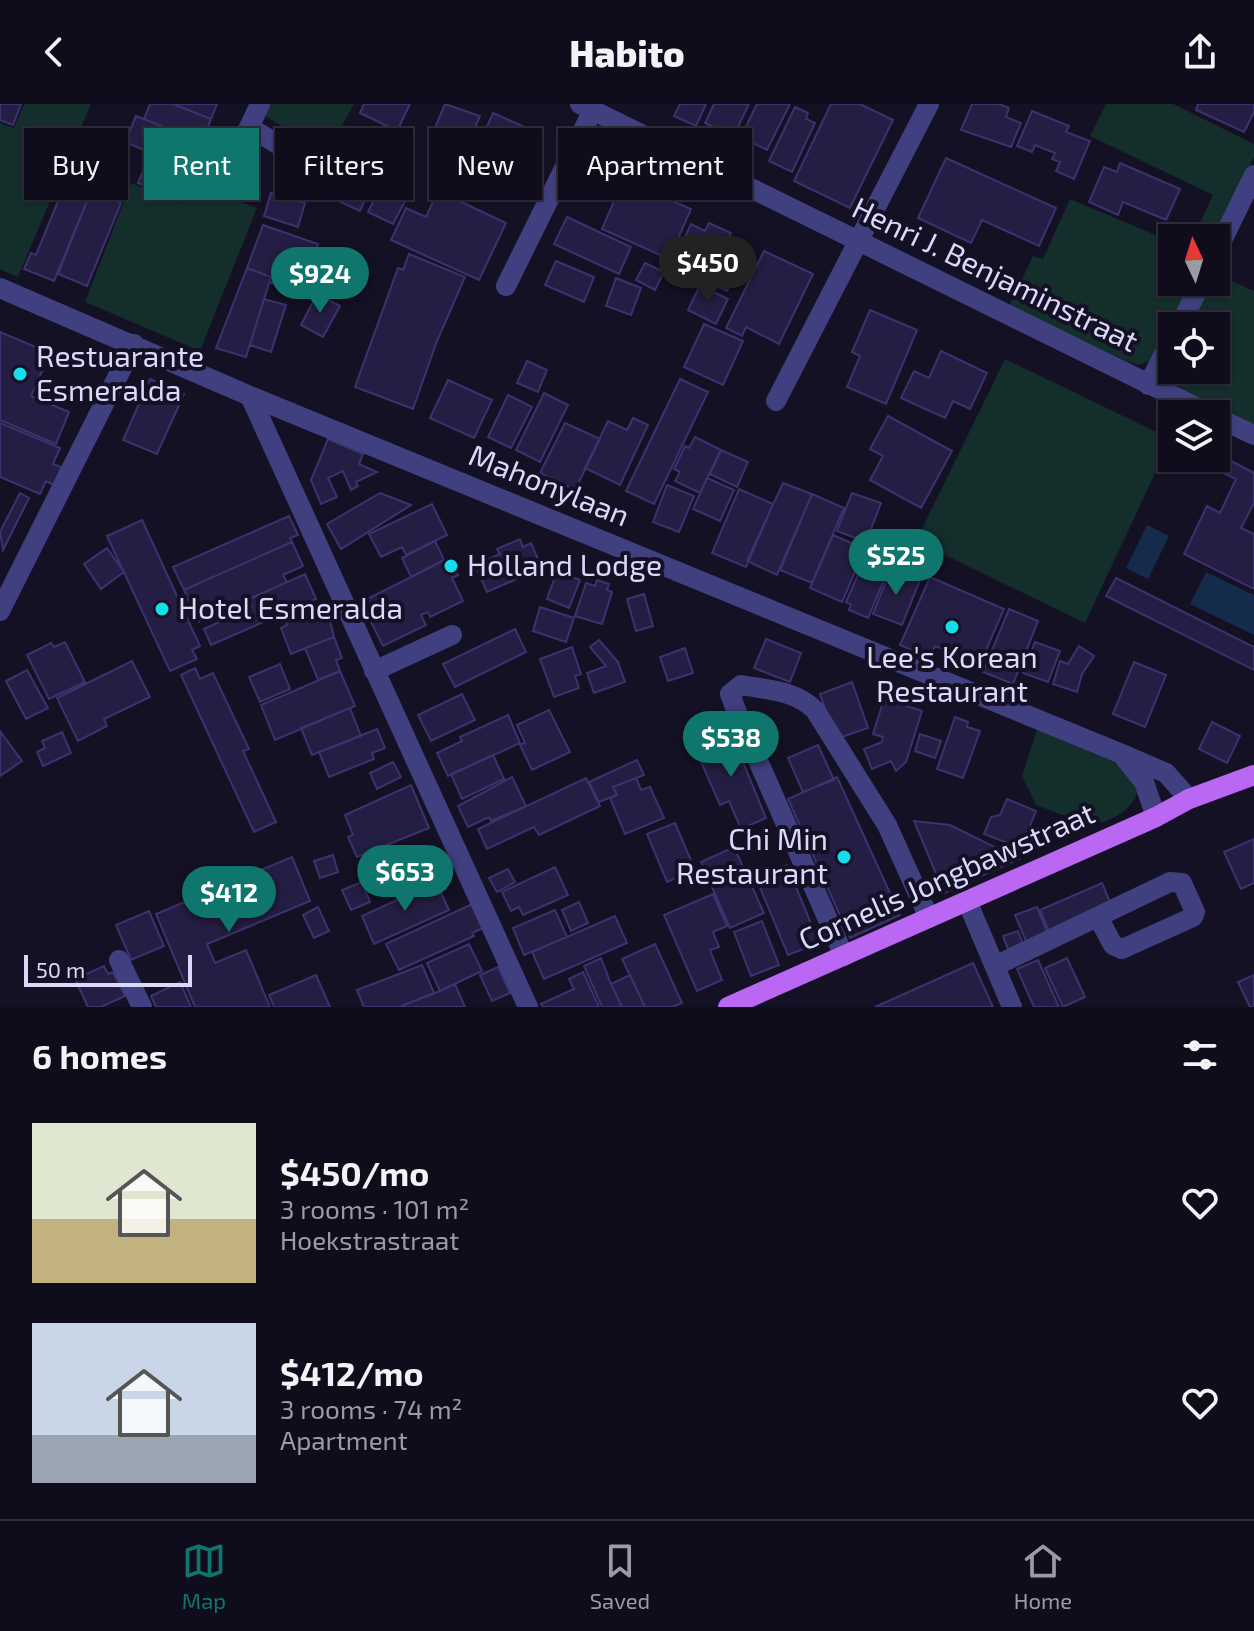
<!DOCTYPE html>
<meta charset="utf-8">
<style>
body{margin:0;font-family:"Exo 2",sans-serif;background:#181625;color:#f1f3f6;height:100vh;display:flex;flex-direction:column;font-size:30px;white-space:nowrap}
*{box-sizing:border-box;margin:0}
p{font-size:26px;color:#9b9ca3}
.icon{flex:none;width:44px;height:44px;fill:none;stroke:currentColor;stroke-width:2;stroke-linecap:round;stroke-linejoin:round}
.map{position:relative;height:903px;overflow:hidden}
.sheet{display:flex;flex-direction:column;background:#0f0d1c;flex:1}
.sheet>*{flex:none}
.guide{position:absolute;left:24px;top:24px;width:800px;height:72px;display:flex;gap:16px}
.needle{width:52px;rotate:356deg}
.controls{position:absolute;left:1158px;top:120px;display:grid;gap:16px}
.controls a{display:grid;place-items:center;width:72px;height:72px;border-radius:0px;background:#0f0d1c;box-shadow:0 2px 6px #0004,0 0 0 2px #2f2d3b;font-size:40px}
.scale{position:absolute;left:24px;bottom:20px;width:168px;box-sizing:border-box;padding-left:8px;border:4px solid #dbd8fc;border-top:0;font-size:22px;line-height:28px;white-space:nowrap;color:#dbd8fc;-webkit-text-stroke:6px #141125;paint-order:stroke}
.price{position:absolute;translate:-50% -68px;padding:0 18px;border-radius:28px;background:#0f766e;color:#fff;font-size:26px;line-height:52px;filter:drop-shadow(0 2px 4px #0008)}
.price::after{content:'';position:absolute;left:50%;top:48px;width:24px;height:18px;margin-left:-12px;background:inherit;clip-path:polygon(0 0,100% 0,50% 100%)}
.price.on{background:#222;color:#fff}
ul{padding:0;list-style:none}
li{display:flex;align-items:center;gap:24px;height:200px;padding:0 32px}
li span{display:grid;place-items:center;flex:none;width:224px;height:160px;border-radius:0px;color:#555}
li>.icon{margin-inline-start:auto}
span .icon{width:96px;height:96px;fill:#fffc;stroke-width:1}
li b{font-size:34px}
h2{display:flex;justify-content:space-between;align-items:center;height:96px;padding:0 32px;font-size:34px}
.tag{padding:0 28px;border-radius:0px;background:#0f0d1c;box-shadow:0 2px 6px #0004,0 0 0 2px #2f2d3b;font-size:28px;line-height:72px}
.tag.on{background:#0f766e;color:#fff}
header{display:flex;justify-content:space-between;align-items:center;height:104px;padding:0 32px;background:#0f0d1c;font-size:36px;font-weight:800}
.menu{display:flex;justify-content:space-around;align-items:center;height:112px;border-top:2px solid #2f2d3b;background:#0f0d1c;font-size:22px;color:#9b9ca3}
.menu a{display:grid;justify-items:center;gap:4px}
.menu .on{color:#0f766e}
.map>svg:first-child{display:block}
.green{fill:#142e2c}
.water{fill:#142b4b}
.building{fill:#251e44;stroke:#3c326e;stroke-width:2}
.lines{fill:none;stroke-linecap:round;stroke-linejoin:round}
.minor{stroke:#404080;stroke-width:20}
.major{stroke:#ba68f3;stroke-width:20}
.poi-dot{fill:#13deec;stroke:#141125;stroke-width:3}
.labels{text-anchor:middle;stroke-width:8;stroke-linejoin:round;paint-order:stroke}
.street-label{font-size:30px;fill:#dbd8fc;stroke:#141125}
.poi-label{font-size:30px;fill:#dbd8fc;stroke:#141125;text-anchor:start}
</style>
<header><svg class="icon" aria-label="back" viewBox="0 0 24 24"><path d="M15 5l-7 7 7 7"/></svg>Habito<svg class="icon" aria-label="share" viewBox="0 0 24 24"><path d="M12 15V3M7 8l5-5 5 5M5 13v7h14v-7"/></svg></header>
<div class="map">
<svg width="1254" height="903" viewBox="0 0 1254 903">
<rect width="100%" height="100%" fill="#141125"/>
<path class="green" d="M24,0H91L18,173L0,165V19L14,24Z
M269,0H354L326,51L264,11Z
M1106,0H1173L1254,40V53L1214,134H1193L1213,91L1090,32Z
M131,79L180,99L189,79L257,104L200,247L85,198Z
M1070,95L1172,138V178H1191L1151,256L1139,261L1126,257L1009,202L1033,152L1043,155Z
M1217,170L1254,187V320L1182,286L1173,277L1169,262L1172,257V266H1216V222H1190Z
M1005,255L1171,335L1085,519L916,437Z
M1038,623C1076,638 1117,647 1139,684C1131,709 1115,714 1092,722L1036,701L1022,672Z"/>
<path class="water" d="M1147,421L1169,432L1148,475L1126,464Z
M1206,468L1254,491V531L1190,500Z"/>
<path class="building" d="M0,0H21L13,21L0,16Z
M150,0H173L211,15L202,38L144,15Z
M173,0H217L211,15Z
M364,0H410L397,27L360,9Z
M445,0L480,12L466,45L432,31Z
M680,0H706L696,22L674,12Z
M714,0H749L733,33L705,19Z
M757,0H790L767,46L741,33Z
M831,0H860L893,16L850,104L794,77Z
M972,0H999L1009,4L1006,13L1021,19L1011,43L961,26Z
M1198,0H1254V8L1244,28L1196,6Z
M795,3L808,9L806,15L815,19L792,68L769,57Z
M1032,7L1069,22L1066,28L1090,37L1074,75L1056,67L1060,58L1052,55L1055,49L1035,41L1032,48L1017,42Z
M493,9L538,29L511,93L478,79L487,58L474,52Z
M136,12L202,38L178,96L138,79L151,49L125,38Z
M337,43L380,63L360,107L325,91L335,71L326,66Z
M946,54L1056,104L1039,142L982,116L971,139L918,114Z
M74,58L99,68L54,177L24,165L31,149L36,151Z
M1120,59L1180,85L1166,116L1123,98L1118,111L1089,98L1104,63L1117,68Z
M386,71L412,84L393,120L368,108Z
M623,76L691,105L669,155L602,125Z
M91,87L121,99L87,182L58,170Z
M438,87L506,119L479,176L391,136L406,104L426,113Z
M271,89L305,99L298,123L264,112Z
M567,113L631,143L619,170L554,140Z
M709,119L731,129L726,139L745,148L727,187L672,161L691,120L705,127Z
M263,121L318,140L300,189L269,178L271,173L247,164Z
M764,147L813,170L779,240L746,223L742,232L726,224Z
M409,150L465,173L437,237L413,305L355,283L398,164L403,166Z
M556,157L594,173L584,198L545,181Z
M645,159L664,168L655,186L636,176Z
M247,164L271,173L246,253L216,244Z
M616,174L641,184L631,211L606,202Z
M700,181L728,195L716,220L688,206Z
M317,190L340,202L323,233L301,221Z
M264,195L286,201L271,248L250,241Z
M870,206L917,226L886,300L847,283L860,252L852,248Z
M704,220L743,237L723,281L684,263Z
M0,228L50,249L31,292L69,308L56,340L0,316Z
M941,247L987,269L970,305L953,297L945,314L901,294L914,267L929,274Z
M527,257L547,266L538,288L517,279Z
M150,275L184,290L157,350L123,336Z
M680,275L708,288L654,400L626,387Z
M448,276L492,296L474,334L430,314Z
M544,289L568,301L540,358L516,346Z
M508,291L532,303L511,344L488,333Z
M888,312L952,347L921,404L870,376L883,352L870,345Z
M633,314L648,321L620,381L585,364L608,317L627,326Z
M0,319L60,344L53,360L61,363L54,381L46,377L40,390L0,373Z
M565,319L600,335L575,386L540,369Z
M695,333L721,346L700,389L675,377L680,368L674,365L685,342L689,344Z
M328,335L363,350L359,360L377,368L356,378L358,382L351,386L343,367L328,374L337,393L321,400L311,376Z
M721,346L748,358L737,383L710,370Z
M1229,356L1254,369V399L1241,424L1254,430V485L1184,450L1207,402L1220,409L1236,375L1223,369Z
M707,374L734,386L720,417L693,405Z
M783,379L812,390L777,471L747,457Z
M667,381L694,392L679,428L653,418Z
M739,385L773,400L746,463L712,449Z
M20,389L29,394L3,446L0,428Z
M380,389L411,401L341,445L327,420Z
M852,389L881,399L866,438L837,427Z
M812,390L844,404L812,479L780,466Z
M432,400L447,431L406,451L402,443L381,453L369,430Z
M289,412L298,431L290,434L292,438L184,486L173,463Z
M142,416L200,542L192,546L197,555L170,567L107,432Z
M833,431L865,445L842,498L810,484Z
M520,435L523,443L531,439L542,464L487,488L475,461L500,450L497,445Z
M435,437L444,456L411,473L402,454Z
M292,438L303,462L283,471L287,478L198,518L184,486Z
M107,444L124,468L101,485L84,460Z
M449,454L458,471L452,474L463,497L430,513L428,508L421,511L426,521L383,542L361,498Z
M891,465L920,476L902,521L873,510Z
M860,466L884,476L868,514L849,506L851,501L846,498Z
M557,467L580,476L569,504L547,495Z
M305,470L316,495L211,541L204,525L252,503L249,495Z
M930,473L1004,505L980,560L935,542L930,554L900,541Z
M1116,474L1254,543V566L1106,492Z
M597,476L609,480L607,486L612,488L602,520L575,512L586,479L595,482Z
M644,490L653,522L636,527L627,495Z
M325,497L334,533L291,550L281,524L287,521L283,513Z
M540,503L574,514L566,538L533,527Z
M1009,505L1038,517L1013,580L983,568Z
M515,525L526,548L455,583L443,560Z
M334,533L342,554L336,556L340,567L318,576L305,544Z
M766,535L801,549L790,578L754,564Z
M599,536L618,558L625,578L594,589L587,569L606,562L590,543Z
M65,538L85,578L49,595L27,551L51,539L54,543Z
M1035,538L1060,547L1048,578L1023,569Z
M1079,542L1094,552L1082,570L1077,588L1053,580L1060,557L1068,560Z
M572,543L581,570L575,572L579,584L554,593L540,555Z
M685,544L693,569L668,577L660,553Z
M132,557L150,593L104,615L107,622L78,637L57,594Z
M1134,558L1166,571L1145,623L1113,610Z
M280,560L290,585L260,598L249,573Z
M195,564L200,575L213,569L249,645L243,647L276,718L254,728L181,571Z
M27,566L48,604L26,615L6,577Z
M340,567L355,602L275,636L261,601Z
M852,578L868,624L836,635L820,590Z
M462,590L475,616L431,637L418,611Z
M884,595L922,607L906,658L896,667L891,657L872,665L864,645L882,638L883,633L873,630Z
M350,604L361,632L312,651L301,624Z
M549,606L570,648L532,666L520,641L525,639L517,621Z
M508,611L520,639L448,672L437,649L462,637L460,633Z
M955,613L968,618L967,623L980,627L963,674L937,665Z
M1212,618L1240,632L1227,659L1199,645Z
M377,625L385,644L372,649L374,655L329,673L319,648Z
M0,627L22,657L0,672Z
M62,628L71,649L43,662L37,648L45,644L42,637Z
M731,629L766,714L741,725L729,697L720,701L695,644Z
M920,630L941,637L935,654L915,647Z
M818,641L834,676L803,688L788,654Z
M493,651L504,675L462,695L451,670Z
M637,656L644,671L613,683L617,691L599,698L589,678Z
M393,658L401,673L377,685L370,669Z
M512,673L526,702L491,717L489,713L468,723L458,702Z
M837,673L900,811L850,834L788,695Z
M586,674L600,702L539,731L534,723L487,745L478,725Z
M636,674L641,686L650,683L664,714L625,730L610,694L617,691L613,683Z
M411,681L429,724L357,753L348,733L353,731L345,711Z
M1007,695L1036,707L1021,744L984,730L991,713L1000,711Z
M914,717L950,721L1019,755L944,789Z
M675,719L695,766L667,778L647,730Z
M1254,735V779L1241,785L1224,748Z
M734,743L764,809L730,824L701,758Z
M333,751L338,768L320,774L314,757Z
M292,753L310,797L207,840L215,859L246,846L270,903H195L156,810Z
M787,761L819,839L788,851L756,774Z
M555,763L568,791L523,811L519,803L511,807L502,788Z
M508,765L515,778L497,788L489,774Z
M362,778L370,798L351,806L342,786Z
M436,778L449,806L374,840L362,812Z
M1102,779L1113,805L1051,832L1040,806Z
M713,790L727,822L713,828L719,843L710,846L722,876L697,887L664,811Z
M579,798L588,819L571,827L562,806Z
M472,800L483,824L472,829L474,832L399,866L386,840Z
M318,803L329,827L314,834L303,811Z
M1037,803L1050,835L1029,844L1015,811Z
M555,806L567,833L524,851L513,824Z
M149,807L164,842L131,856L116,821Z
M615,812L627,839L544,875L532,848Z
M762,817L779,861L751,872L734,828Z
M1018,827L1024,843L1009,848L1003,832Z
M469,840L482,867L440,887L427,859Z
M655,840L682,899L672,903H645L622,855Z
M601,854L611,880L622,903H602L584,862Z
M1067,854L1085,893L1063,903L1045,864Z
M1038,856L1059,903H1034L1017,865Z
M973,859L993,903H875Z
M422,861L434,889L399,903H364L357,886Z
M104,862L108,870L113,868L125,892L101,903H88L75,875Z
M498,863L510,889L492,897L480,871Z
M583,868L599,903H543L541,900L574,885L569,875Z
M316,871L330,903H274L269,891Z
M630,871L645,903H622L611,880Z
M1254,871V903H1250L1238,878Z
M180,878L191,903H156L151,892Z
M455,880L465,903H399L440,887Z"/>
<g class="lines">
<path class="minor" d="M580,0L1210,310
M249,23L299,53L321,71
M226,73L260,0
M1216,149L1254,71
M506,182L593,6
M0,184L250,292L1122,650L1166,669L1189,695
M1179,222L1202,178
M1148,281L1172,235
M250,292L528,903
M776,297L929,0
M1216,313L1254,331
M0,507L134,240
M374,567L452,531
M1124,653L1144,678L1156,713
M967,797L1012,903
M844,852L738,611L730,590L741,581C768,586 795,586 815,606L887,721L929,814
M119,856L142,903
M995,862L1170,778L1182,779L1195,808L1193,813L1122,845L1113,841L1098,813"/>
<path class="major" d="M728,903L1156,713L1189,695L1254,671"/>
</g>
<g class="poi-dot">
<circle cx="20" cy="270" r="8"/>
<circle cx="451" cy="462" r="8"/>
<circle cx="162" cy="505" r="8"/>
<circle cx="952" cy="523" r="8"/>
<circle cx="844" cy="753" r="8"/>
</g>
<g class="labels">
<g class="street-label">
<text transform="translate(995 171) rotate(26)" y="10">Henri J. Benjaminstraat</text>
<text transform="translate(549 382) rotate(22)" y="10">Mahonylaan</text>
<text transform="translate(947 773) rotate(-24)" y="10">Cornelis Jongbawstraat</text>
</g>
<g class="poi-label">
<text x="36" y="263">Restuarante<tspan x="36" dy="34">Esmeralda</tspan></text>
<text x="467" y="472">Holland Lodge</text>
<text x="178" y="515">Hotel Esmeralda</text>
<text x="952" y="564" text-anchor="middle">Lee's Korean<tspan x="952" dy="34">Restaurant</tspan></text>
<text x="828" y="746" text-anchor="end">Chi Min<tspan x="828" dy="34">Restaurant</tspan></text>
</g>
</g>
</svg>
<div class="controls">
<a><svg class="needle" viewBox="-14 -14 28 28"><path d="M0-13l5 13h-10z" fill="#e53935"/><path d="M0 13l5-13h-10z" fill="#9b9ca3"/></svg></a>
<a><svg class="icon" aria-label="locate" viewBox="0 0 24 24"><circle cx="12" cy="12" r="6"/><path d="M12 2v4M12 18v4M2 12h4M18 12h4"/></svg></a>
<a><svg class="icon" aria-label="layers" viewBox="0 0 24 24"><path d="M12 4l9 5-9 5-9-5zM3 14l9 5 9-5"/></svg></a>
</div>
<div class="scale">50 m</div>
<b class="price on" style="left:708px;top:200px">$450</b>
<b class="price" style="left:320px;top:211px">$924</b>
<b class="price" style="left:896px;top:493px">$525</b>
<b class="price" style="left:731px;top:675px">$538</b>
<b class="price" style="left:405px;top:809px">$653</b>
<b class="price" style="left:229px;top:830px">$412</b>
<div class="guide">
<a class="tag">Buy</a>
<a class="tag on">Rent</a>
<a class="tag">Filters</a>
<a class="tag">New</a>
<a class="tag">Apartment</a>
</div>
</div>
<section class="sheet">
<h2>6 homes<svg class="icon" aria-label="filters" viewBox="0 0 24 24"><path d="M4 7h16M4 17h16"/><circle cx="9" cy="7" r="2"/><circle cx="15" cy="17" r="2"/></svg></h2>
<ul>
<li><span style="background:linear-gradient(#dfe7d0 60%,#c2b280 0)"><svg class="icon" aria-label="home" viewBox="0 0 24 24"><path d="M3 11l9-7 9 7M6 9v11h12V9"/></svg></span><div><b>$450/mo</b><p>3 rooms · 101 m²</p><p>Hoekstrastraat</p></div><svg class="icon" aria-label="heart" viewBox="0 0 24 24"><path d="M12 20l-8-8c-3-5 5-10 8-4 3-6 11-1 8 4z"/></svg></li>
<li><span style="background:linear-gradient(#c9d6e8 70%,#9aa5b1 0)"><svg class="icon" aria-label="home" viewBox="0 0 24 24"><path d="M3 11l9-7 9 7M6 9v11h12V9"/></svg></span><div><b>$412/mo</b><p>3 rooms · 74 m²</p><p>Apartment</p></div><svg class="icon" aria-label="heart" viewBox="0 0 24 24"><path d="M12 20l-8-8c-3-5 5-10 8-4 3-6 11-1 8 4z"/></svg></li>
</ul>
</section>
<nav class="menu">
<a class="on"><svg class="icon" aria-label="map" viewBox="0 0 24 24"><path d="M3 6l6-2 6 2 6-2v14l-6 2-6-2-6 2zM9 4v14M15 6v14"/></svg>Map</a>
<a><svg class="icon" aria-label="saved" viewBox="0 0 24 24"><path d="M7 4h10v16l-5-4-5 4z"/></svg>Saved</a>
<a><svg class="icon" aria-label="home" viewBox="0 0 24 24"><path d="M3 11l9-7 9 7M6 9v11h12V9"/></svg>Home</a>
</nav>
